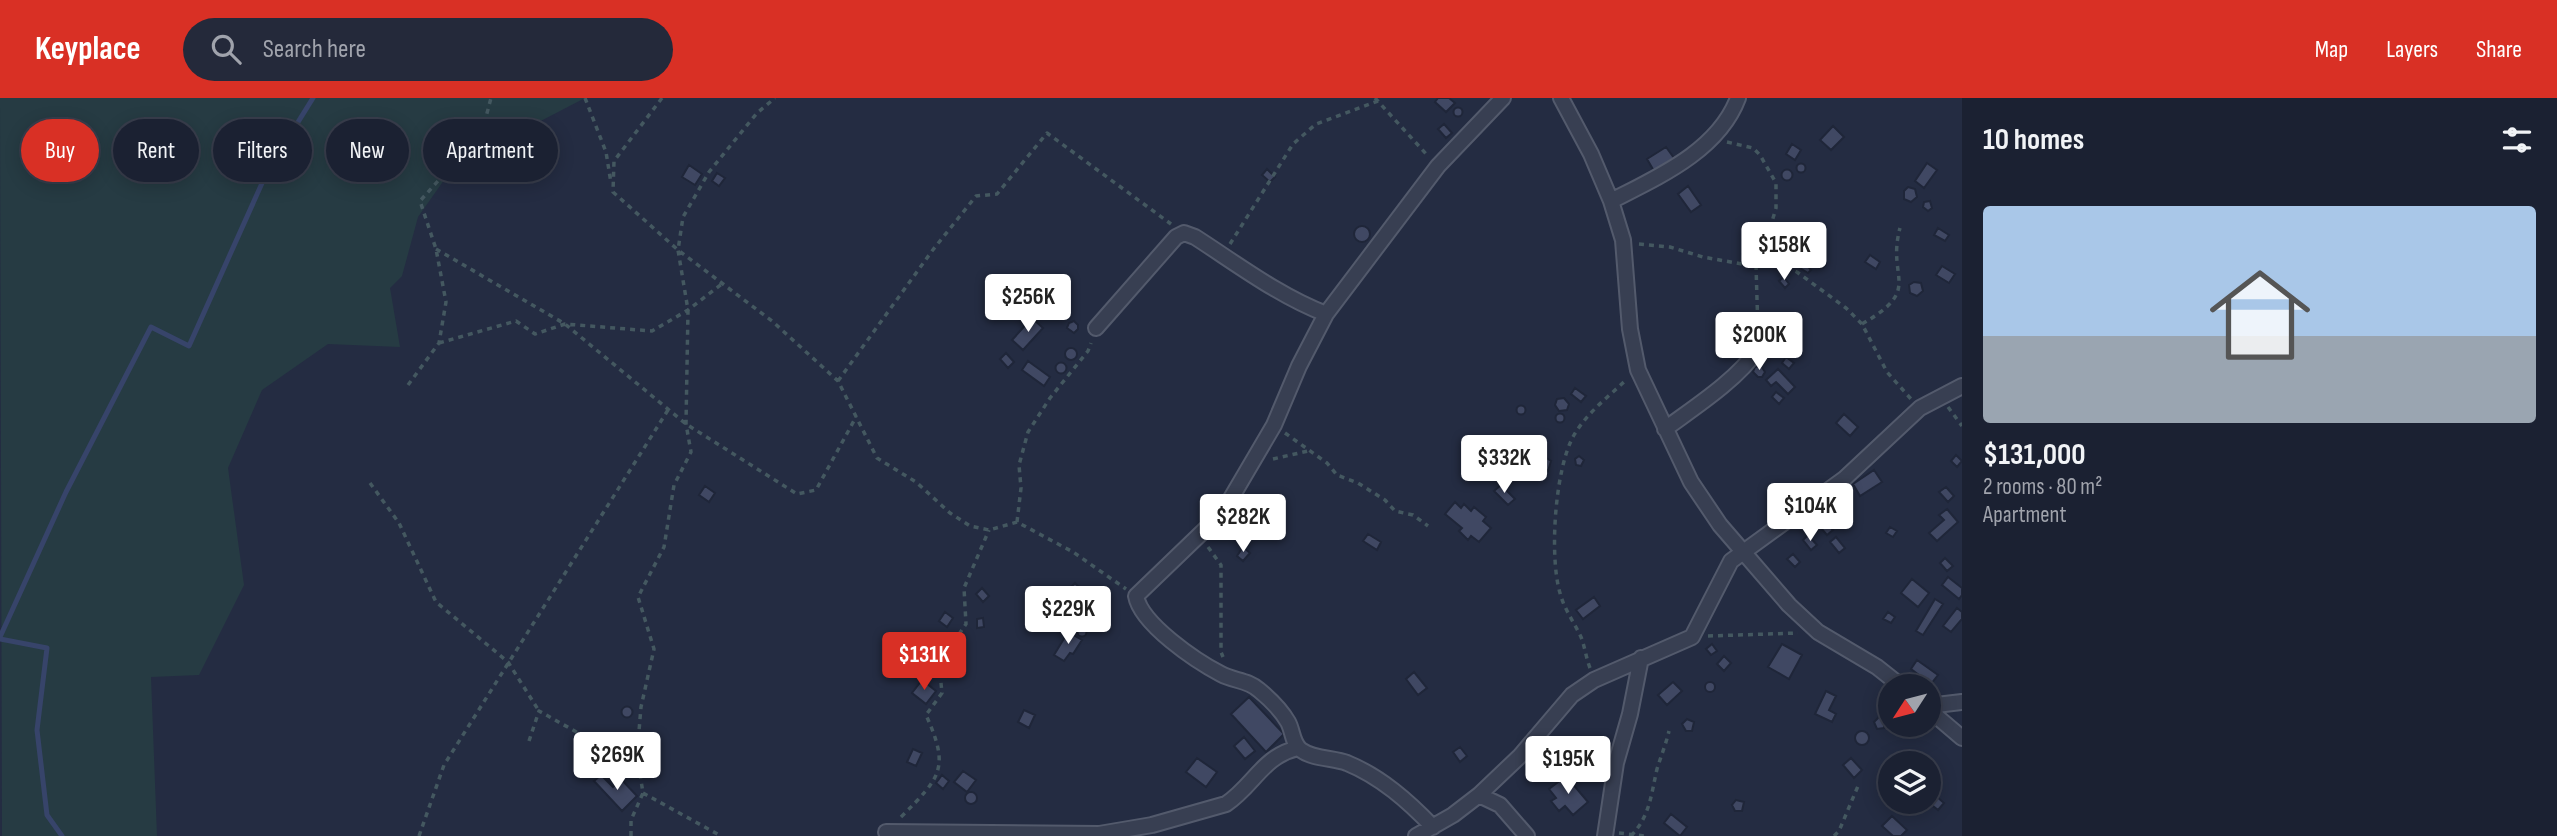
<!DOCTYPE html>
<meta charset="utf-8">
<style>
body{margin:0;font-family:"Sofia Sans Condensed",sans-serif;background:#24293a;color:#f1f3f6;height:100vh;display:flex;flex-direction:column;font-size:26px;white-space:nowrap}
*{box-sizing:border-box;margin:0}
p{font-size:23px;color:#a0a3ac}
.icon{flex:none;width:38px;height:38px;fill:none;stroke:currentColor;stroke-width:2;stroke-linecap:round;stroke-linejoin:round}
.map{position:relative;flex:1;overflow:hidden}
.panel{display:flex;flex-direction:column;background:#1b2132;width:595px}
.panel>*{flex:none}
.guide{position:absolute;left:21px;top:21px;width:665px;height:63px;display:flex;gap:14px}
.needle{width:46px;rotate:234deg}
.buttons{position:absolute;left:1878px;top:576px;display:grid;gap:14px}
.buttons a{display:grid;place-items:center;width:63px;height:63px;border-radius:50%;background:#1b2132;box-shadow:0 4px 18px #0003,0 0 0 2px #393e4d;font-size:35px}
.price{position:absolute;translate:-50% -60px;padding:0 16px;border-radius:7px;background:#fff;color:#222;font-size:23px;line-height:46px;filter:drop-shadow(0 2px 4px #0008)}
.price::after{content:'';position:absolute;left:50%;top:42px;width:21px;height:16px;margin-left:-10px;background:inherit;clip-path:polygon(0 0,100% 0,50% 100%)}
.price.current{background:#d93025;color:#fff}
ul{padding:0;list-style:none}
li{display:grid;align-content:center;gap:14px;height:371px;padding:0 21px}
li+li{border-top:2px solid #393e4d}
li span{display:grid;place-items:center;height:217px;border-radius:7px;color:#555}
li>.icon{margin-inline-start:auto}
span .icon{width:126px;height:126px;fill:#fffc;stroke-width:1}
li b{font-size:30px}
h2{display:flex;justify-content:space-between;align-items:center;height:84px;padding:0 21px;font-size:30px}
.pill{padding:0 24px;border-radius:32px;background:#1b2132;box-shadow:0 4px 18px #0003,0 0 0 2px #393e4d;font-size:24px;line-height:63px}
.pill.current{background:#d93025;color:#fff}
header{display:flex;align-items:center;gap:42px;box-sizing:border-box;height:98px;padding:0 35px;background:#d93025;color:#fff}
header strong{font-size:33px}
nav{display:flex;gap:38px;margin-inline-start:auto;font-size:24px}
.search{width:490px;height:63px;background:#24293a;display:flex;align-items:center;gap:18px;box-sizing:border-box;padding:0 24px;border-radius:38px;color:#a0a3ac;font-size:26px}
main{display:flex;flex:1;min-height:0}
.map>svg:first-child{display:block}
.green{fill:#263b43}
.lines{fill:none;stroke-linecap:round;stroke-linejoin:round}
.stream{stroke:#37446a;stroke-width:5}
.building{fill:#404863;stroke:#1f2639;stroke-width:2}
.street-casing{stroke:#535a6c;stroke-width:18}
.path{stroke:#445860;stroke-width:3.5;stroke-dasharray:5 5;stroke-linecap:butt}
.street{stroke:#383f52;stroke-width:14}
</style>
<header>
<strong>Keyplace</strong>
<div class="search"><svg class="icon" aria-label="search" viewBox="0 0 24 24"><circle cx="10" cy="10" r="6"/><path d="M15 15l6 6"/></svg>Search here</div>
<nav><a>Map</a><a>Layers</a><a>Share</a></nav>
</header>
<main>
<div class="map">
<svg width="1962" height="738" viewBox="0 0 1962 738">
<rect width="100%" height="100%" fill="#242c42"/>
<path class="green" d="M0,0H585L454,68L418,119L402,178L390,190L400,249L328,246L262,292L228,370L244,487L199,577L151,579L157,738H2Z"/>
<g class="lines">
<path class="stream" d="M0,539L66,394L151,229L189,248L267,74L313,0
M0,541L47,550L37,632L47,717L62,738"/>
</g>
<path class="building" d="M1438,0H1449L1455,5L1446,14L1435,4Z
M1453.5 14a4.5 4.5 0 1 1 9 0a4.5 4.5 0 1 1-9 0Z
M1444,26L1452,35L1446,40L1438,31Z
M1833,28L1844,39L1831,52L1820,42Z
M1792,46L1801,52L1795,62L1786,56Z
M1666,49L1674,60L1654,73L1647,61Z
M1927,65L1937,72L1924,90L1915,83Z
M1796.5 70a4.5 4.5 0 1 1 9 0a4.5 4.5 0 1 1-9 0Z
M689,67L702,76L695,87L682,79Z
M1267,71L1275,79L1270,84L1262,77Z
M1781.5 77a5.5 5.5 0 1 1 11 0a5.5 5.5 0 1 1-11 0Z
M717,75L725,80L719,88L712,83Z
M1688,88L1701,107L1691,114L1678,96Z
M1908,89L1915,91L1917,99L1911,104L1904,101V93Z
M1930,103L1932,110L1928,113L1923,109L1924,104Z
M1354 136a8 8 0 1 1 16 0a8 8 0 1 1-16 0Z
M1938,130L1949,137L1945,143L1934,137Z
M1802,141L1810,151L1800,160L1792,149Z
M1750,150L1754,156L1746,162L1742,156Z
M1870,157L1880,164L1876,171L1865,164Z
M1820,159L1826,166L1823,170H1819L1814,162Z
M1806,166L1811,172L1808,175L1800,170Z
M1942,168L1955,176L1949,185L1936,177Z
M1784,179L1789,186L1785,190L1779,183Z
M1914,184L1921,185L1923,193L1917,198L1910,195L1909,187Z
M1032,220L1043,230L1023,252L1012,242Z
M1074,223L1078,227V231L1074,235L1067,230L1069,225Z
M1065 256a6 6 0 1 1 12 0a6 6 0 1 1-12 0Z
M1006,255L1014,264L1008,270L1000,261Z
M1786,259L1794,265L1789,271L1782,265Z
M1028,263L1050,279L1044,288L1022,272Z
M1055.5 270a5.5 5.5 0 1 1 11 0a5.5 5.5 0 1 1-11 0Z
M1761,268L1765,274L1762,279H1758L1753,274L1755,269Z
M1778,271L1795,289L1788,296L1776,284L1771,288L1766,282Z
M1575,290L1586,298L1581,304L1571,296Z
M1776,294L1784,300L1779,306L1772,299Z
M1564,300L1569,306L1567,312L1559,313L1555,307L1557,301Z
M1516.5 312a4.5 4.5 0 1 1 9 0a4.5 4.5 0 1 1-9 0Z
M1555.5 320a4.5 4.5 0 1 1 9 0a4.5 4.5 0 1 1-9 0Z
M1844,316L1858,329L1850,338L1836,325Z
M1956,357L1962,363L1957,369L1951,363Z
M1579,358L1584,362L1581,368L1576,367L1575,361Z
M1545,359L1551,363L1548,373L1539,367Z
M1874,372L1882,384L1860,398L1853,386Z
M1501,387L1515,401L1508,407L1494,393Z
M705,388L715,395L709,404L699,397Z
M1946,389L1954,398L1948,404L1939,394Z
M1455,404L1461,410L1464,406L1471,413L1474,409L1486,419L1483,423L1491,430L1479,444L1471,438L1468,442L1459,433L1462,430L1445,416Z
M1947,411L1958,424L1937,443L1929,435L1944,422L1939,417Z
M1825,424L1833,432L1827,437L1820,429Z
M1890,429L1897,433L1893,439L1886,435Z
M1368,436L1381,444L1377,452L1363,443Z
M1808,437L1817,447L1811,452L1803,442Z
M1836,439L1845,450L1839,455L1830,444Z
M1243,449L1250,455L1243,463L1237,458Z
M1793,456L1800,464L1795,469L1787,461Z
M1945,460L1953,468L1947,473L1940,465Z
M1948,479L1962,490V497L1959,501L1942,487Z
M1912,481L1929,495L1918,509L1901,495Z
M1075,485L1082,492L1074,501L1067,493Z
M982,490L989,498L983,504L976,496Z
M1594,499L1600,508L1583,521L1576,512Z
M1935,501L1943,506L1923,537L1916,533Z
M1957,510L1962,514V521L1951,534L1943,528Z
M1097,513L1104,520L1095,528L1088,520Z
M945,514L953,520L947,529L939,523Z
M1888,514L1895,519L1891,525L1883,521Z
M1062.5 525a5.5 5.5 0 1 1 11 0a5.5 5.5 0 1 1-11 0Z
M983,520L984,529L977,530V521Z
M1077.5 534a4.5 4.5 0 1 1 9 0a4.5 4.5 0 1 1-9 0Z
M1068,534L1082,542L1073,556L1070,555L1064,563L1054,557Z
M1712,546L1717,553L1711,557L1706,551Z
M1782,546L1802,557L1789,581L1768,569Z
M1724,558L1731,565L1724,573L1717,566Z
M1917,562L1938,577L1931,586L1911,571Z
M1414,574L1427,590L1418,597L1406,581Z
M922,582L936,593L926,606L912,595Z
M1673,584L1682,593L1667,607L1658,597Z
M1705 589a5 5 0 1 1 10 0a5 5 0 1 1-10 0Z
M1826,593L1836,598L1829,612L1836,616L1832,624L1815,616Z
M1249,599L1284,636L1266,654L1231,616Z
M621.5 614a5.5 5.5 0 1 1 11 0a5.5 5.5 0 1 1-11 0Z
M1024,612L1035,617L1029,630L1018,624Z
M1879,619L1885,621L1884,630L1877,631L1874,624Z
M1687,621L1694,624L1692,633H1686L1682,626Z
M1855 640a7 7 0 1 1 14 0a7 7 0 1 1-14 0Z
M1244,639L1255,653L1245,661L1234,648Z
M1460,649L1467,658L1460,664L1453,654Z
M913,651L922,655L916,668L907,664Z
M1197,660L1217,674L1206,689L1186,674Z
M1851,660L1862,672L1854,680L1843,667Z
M963,673L976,682L967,694L954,684Z
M601,677L613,689L621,681L637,698L622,713L594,683Z
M942,677L949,683L943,691L936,685Z
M1566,678L1588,704L1573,717L1565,708L1559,713L1551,703L1556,700L1549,691Z
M1928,691L1944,705L1938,712L1928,704Z
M965 700a6 6 0 1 1 12 0a6 6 0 1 1-12 0Z
M1736,702L1744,704L1742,713H1735L1732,707Z
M1671,716L1687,729L1680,738L1664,725Z
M1892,718L1907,732L1901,738H1893L1882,728Z"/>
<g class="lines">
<defs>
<path id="street" d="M1561,0L1591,56L1611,103L1623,142L1630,231L1638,272L1691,384L1720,427L1789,507L1818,534L1877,569L1901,588
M1611,103C1658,79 1718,53 1738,0
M1096,230L1176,139L1184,135L1195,139C1237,166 1279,198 1326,216
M1665,331C1695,309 1737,282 1758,251
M1928,608L1962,604
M1928,611L1962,640
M1479,697L1500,707L1527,738
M1433,729C1408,703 1381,679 1347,665C1334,660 1313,661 1301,652C1292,645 1293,633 1288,624C1281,612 1270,601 1259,592C1248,582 1234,583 1221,576C1196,563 1141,526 1136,498L1216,421L1230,402L1274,327L1299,268L1326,216L1438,68L1503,0
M886,734L1099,736L1152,727L1226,706C1254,687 1263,658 1298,650
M1416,738L1453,717L1479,697L1520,658L1572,597L1594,582L1692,539L1731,463L1844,381L1920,310L1962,288
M1605,738L1616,665L1630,616L1641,560"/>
</defs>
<use href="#street" class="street-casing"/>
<path class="path" d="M585,0L606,54L611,85
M662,0L614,63L613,94L678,152L772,223L838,283L877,360L916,384L950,415L970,428L989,432L1017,424L1073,454L1126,491
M1375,0L1428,58
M1727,44L1753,50L1760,57L1776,85V110L1768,137L1772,166
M1230,146L1293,46L1316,26L1378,3
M1639,146L1670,149L1703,159L1753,168H1783L1797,174L1846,210L1862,226L1887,274L1911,301
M436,151L565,226L686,326L797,396L816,392L856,319
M1756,167L1758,235
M1862,226C1924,190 1886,182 1900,130
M439,245L516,223L535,236L565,226L652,233L688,212L723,185
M838,283L932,153L976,98L997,96L1047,35L1171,126
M408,287L439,245L446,204L436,151L420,103L482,34L491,0
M1948,309L1962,328
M1285,335L1327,365L1337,377L1358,385L1385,402L1395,413L1413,417L1428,428
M1273,361L1308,353
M370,385L399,425L436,504L508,564L539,613
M1017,424L1021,390L1019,367L1028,334L1050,300L1088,253L1091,245
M1208,449L1221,467V554L1223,559
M1708,538L1798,535
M1590,570C1586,560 1585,549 1581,539C1574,524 1564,511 1560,495C1549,458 1555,370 1574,337C1587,315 1608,299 1626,282
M529,643L539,613L589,641L637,657
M643,695L721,738
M901,719C941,679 950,670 926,617L942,595L939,565L966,526L964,490L989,432
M1619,735L1645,738
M419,738L444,667L668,312
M631,738V722L643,695L637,657L641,609L654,551L638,499L664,449L674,387L691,354L686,326L688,212L678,152L683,119L709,74L757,15L775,0
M1631,738C1650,718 1651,697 1657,671C1661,658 1666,646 1669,633
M1834,738L1839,733L1858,688"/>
<use href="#street" class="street"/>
</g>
</svg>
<div class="buttons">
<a><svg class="needle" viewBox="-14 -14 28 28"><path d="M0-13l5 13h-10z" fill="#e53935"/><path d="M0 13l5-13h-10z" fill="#a0a3ac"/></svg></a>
<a><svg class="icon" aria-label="layers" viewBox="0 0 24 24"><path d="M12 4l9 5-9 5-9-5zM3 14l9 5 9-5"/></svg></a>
</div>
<b class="price" style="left:1784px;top:184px">$158K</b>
<b class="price" style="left:1028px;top:236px">$256K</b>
<b class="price" style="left:1759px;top:274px">$200K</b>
<b class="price" style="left:1504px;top:397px">$332K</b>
<b class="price" style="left:1810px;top:445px">$104K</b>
<b class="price" style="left:1243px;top:456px">$282K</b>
<b class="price" style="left:1068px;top:548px">$229K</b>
<b class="price current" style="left:924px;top:594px">$131K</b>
<b class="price" style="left:617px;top:694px">$269K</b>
<b class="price" style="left:1568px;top:698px">$195K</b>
<div class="guide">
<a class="pill current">Buy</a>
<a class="pill">Rent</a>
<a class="pill">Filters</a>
<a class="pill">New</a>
<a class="pill">Apartment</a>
</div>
</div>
<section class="panel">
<h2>10 homes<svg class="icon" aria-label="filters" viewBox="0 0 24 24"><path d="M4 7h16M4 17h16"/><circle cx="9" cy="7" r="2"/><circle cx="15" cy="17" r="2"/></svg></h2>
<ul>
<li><span style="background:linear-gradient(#a9c7e8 60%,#9aa5b1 0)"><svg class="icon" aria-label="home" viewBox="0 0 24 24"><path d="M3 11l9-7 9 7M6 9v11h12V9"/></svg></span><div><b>$131,000</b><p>2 rooms · 80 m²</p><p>Apartment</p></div></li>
</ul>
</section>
</main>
